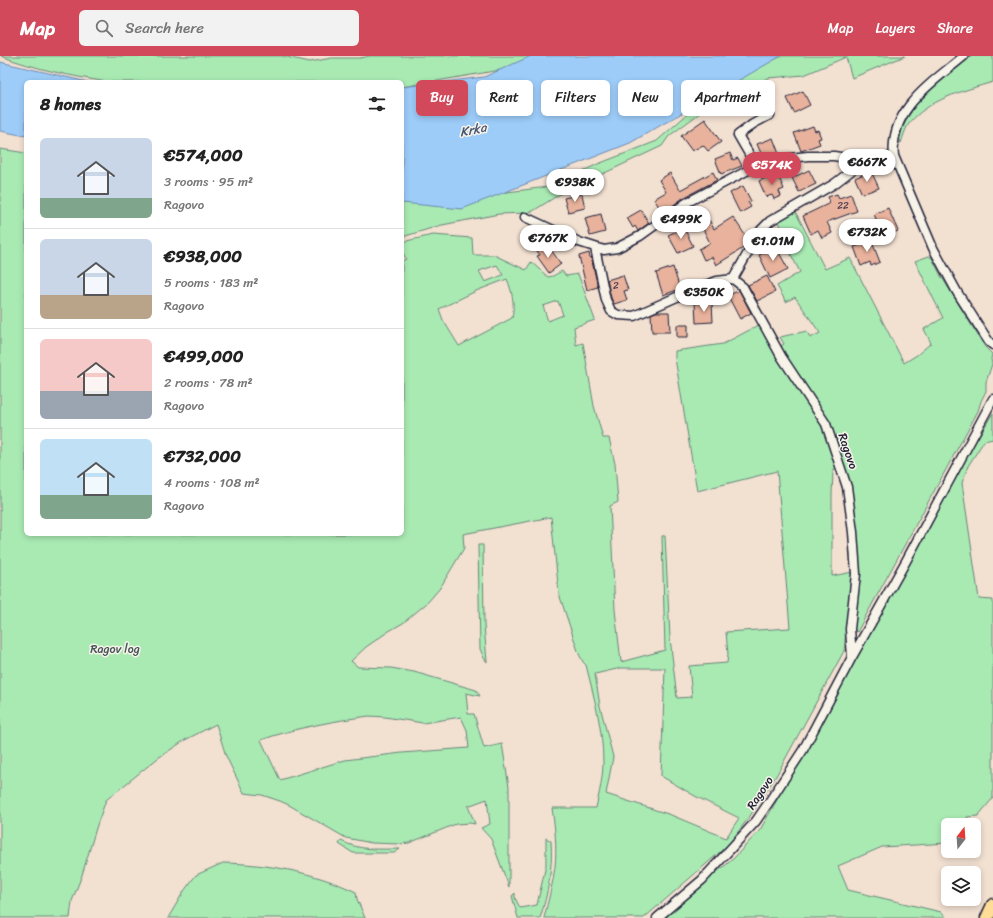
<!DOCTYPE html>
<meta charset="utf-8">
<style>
body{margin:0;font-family:Sriracha,sans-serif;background:#f2f2f2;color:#222;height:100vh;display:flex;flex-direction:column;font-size:15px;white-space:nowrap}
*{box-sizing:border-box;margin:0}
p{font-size:13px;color:#767676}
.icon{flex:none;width:22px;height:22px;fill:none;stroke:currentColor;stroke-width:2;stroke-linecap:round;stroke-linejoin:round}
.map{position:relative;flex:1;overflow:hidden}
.drawer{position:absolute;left:24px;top:24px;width:380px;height:456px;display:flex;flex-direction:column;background:#fff;border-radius:6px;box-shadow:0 2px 6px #0003}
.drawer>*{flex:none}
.guide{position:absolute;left:416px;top:24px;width:380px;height:36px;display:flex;gap:8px}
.needle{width:26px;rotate:17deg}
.buttons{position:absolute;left:941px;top:762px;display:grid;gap:8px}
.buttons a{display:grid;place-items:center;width:40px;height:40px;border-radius:6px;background:#fff;box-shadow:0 2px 6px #0003;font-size:20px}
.price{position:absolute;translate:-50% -34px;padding:0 9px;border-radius:14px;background:#fff;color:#222;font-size:13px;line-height:26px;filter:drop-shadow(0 1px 2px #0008)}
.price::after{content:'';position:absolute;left:50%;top:24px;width:12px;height:9px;margin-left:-6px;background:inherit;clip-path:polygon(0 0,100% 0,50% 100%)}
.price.selected{background:#d1495b;color:#fff}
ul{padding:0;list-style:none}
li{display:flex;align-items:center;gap:12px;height:100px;padding:0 16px}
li+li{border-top:1px solid #e0e0e0}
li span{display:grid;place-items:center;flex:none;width:112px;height:80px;border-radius:6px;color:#555}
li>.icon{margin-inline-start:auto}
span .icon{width:48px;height:48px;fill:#fffc;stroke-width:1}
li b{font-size:17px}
h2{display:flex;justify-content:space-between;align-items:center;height:48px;padding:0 16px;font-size:17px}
.chip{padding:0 14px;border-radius:6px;background:#fff;box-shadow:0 2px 6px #0003;font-size:14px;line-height:36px}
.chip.selected{background:#d1495b;color:#fff}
header{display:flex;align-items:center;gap:24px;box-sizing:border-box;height:56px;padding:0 20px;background:#d1495b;color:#fff}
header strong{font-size:19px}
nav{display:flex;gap:22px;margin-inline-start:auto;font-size:14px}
.search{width:280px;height:36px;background:#f2f2f2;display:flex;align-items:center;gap:10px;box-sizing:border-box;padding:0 14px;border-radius:6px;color:#767676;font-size:15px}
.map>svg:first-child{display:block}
.green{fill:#a9eab3;stroke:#668677;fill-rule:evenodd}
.water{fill:#9dccf9;stroke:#6c88ad}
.building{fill:#e8b29c;stroke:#22223b}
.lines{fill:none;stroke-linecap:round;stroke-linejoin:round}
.minor-casing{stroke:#22223b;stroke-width:11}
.primary-casing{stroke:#22223b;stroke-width:15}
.minor{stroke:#f7f3e8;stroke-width:8}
.primary{stroke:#ffdd96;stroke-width:12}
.labels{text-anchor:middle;stroke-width:3;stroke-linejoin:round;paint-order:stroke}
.number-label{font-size:10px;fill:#544653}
.street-label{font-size:12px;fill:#22223b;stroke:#f7f3e8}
.park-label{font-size:12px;fill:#445459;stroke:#f7f3e8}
.water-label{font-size:13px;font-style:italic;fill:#475574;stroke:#f7f3e8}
</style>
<header>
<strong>Map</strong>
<div class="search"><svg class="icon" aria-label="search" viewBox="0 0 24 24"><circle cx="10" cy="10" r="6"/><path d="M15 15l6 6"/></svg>Search here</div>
<nav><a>Map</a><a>Layers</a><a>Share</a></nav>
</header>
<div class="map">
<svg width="993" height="862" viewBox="0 0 993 862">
<rect width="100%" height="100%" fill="#f2e0d1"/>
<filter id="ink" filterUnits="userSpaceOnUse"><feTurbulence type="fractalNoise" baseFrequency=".025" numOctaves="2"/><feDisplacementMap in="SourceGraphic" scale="8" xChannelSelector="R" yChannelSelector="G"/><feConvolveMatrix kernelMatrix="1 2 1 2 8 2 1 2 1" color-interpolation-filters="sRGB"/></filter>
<g filter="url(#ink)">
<path class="green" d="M1,0H282L310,6L332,2H360L370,0H533L506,13L402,31V26H107C71,20 35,13 1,0Z
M782,0H905L852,22L846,1L804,19L768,22L708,51L669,80L662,90L560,138L533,155L527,157L499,158L442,169L402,181V145L425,146L548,131L598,108L657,85L709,39L745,17Z
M971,0H993V26C963,35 928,43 908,69C905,74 903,81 901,87C888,62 954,13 971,0Z
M0,93L26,97V478H402V205L406,203L402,195V186L433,179L472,182L473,199H494L526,214L531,206L548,221L553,220L562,215L566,220L578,218L595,264L574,271L576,289L583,287L594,350L603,382H609L615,408L618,446L610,450L615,554L621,606L665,594L662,480H665L670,582L677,642L692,641L689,610L727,607L728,598L726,576L790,572L777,415L697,435L675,302V295L723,288L759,269L822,368L839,413L833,415L832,438V520L853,516L848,554L844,595L776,720L750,760L728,789L644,862H544C548,845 553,828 555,811C557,791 555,772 552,752H596C599,738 603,722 603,706C603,673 594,641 586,609L583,606L579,598L559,538L551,461L463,478L464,492L440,532L427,547L403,567L389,575L366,591L351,605L358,611L391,612L414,616L476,634L480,640L466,637L468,658H474L484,692L502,688L509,731V831L491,783L481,772L490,768L487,743L468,750L475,768L470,767L456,768L409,787L399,788L372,787L346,782L289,749L280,745L262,739L244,737L226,700L216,668L185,684L158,702L106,744L97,769L82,819L72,845L70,862H0ZM497,209L503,219L485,226L479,215ZM507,223C512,235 515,248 512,262L459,290L443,264L439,253L476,235ZM558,245L563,259L548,265L543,250ZM621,612H665L661,720L695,740L739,762L726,782L671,759L606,738L613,701L600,650L595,618ZM369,660L385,661L423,667L461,661L467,674L469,692L402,697L361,702L345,704L280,724L261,684C295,672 333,665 369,660Z
M795,155L825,213L850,202L904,307L917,299L931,287L924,273L943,262L915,205L929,200L932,202L941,220L985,291L992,298L991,303L992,308L986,326V335L981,345L978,355L857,576L854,574L853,568L859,523L842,403L779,291L784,288L780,281L807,275L810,282L820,277L795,241L786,246L777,230L800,216L785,187L788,185L778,164Z
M993,357V383L984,385L968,410L962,427L979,543L993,544V742L978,760L967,761L969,769H948V787L882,791L838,810L848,834L941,856L946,862H660L733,803L760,774L858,600L976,385Z
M478,489H483L484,569L487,606L484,602L480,593Z
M546,782L551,785C553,811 548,838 540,862H518L512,840L515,837V842L520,852L537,849L546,809Z
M341,785C362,795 377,793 400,793L394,797H353L339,788Z
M223,807C269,808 314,816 356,836L357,843L365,862H168L184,835L196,819Z"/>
<path class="water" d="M531,0H781L630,87L462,153L402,147V31L484,21Z
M0,6L88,26H26V80L0,75Z"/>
<path class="building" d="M803,35L810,49L794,57L787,42Z
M705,63L721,86L708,95L703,89L692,95L681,80Z
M813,70L815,75L818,74L821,82L818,83L820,88L801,95L794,77Z
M773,82L779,98L763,102L757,88Z
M730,97L733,104L738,102L742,110L721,118L715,103Z
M809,114L816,128L799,136L792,122Z
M871,115L879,132L862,138L855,122Z
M713,116L717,124L683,142L663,157L654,143L666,136L659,124L670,117L680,134Z
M777,117L784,133L779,135L781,140L774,143L772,139L766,141L759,125Z
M743,130L751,145L748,146L751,151L740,157L730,137Z
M582,138L585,152L568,156L564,142Z
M837,138L839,142L851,138L857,155L827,166L832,177L822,182L818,174L811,178L803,160L830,147L828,141Z
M888,152L898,175L883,181L874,158Z
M641,154L649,167L638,175L635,170L633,172L627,162Z
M601,158L605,176L590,180L585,162Z
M733,161L749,185L745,191L716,209L712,201L704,204L699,193L710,187L701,169L709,164L714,173Z
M684,172L693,190L678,197L668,179Z
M870,181L880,206L871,210L870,206L861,210L854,191L863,188L862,184Z
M547,188L561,208L549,217L537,200L540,199L537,195Z
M776,191L788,213L770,222L759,199Z
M589,197L590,202L591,201L598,231L587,234L579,200Z
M673,211L680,233L663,239L656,217Z
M623,219L628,234L624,235L627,244L614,248L611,242L607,224Z
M767,220L775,236L757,245L748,229Z
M739,234L751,257L740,263L728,240Z
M695,247H712L713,266L696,267Z
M656,256H669L670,276H652L651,258Z
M677,269H688V281H677Z"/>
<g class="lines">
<defs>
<path id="minor" d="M964,0C932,27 889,53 894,100L933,192L957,236L989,286L993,289
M756,110L738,79L753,68L770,59
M525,161L579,186L604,194L617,192L640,180L686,147L756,110L781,103L808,100H834L864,105L894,100
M595,192L606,244L611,255L618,259L634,260L697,232L717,225L733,223L743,231L781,300L826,368L847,431L853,476L856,518L850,573L852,601
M733,223L761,174L770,165L834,128L864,105
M657,862L702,824L756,765L771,743L803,694L852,601L906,505L993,343"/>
<path id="primary" d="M987,862L993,849"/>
</defs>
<use href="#minor" class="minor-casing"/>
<use href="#primary" class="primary-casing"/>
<use href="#minor" class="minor"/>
<use href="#primary" class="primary"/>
</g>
</g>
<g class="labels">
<g class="number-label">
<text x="843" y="153">22</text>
<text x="616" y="233">2</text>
</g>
<g class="street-label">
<text transform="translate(848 395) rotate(71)" y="4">Ragovo</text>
<text transform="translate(760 737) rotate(-56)" y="4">Ragovo</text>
</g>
<g class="park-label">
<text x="115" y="597">Ragov log</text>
</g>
<g class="water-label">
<text transform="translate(473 73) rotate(-11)" y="5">Krka</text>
</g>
</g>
</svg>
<div class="buttons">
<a><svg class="needle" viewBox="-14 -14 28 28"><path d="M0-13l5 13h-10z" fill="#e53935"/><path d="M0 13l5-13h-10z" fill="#767676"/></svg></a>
<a><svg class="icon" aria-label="layers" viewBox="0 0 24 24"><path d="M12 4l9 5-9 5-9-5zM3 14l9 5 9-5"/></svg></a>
</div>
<b class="price" style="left:867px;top:127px">€667K</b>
<b class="price selected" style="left:772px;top:130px">€574K</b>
<b class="price" style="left:575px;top:147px">€938K</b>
<b class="price" style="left:681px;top:184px">€499K</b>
<b class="price" style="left:867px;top:197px">€732K</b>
<b class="price" style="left:548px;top:203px">€767K</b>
<b class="price" style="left:773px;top:206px">€1.01M</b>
<b class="price" style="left:704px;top:257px">€350K</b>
<div class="guide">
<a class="chip selected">Buy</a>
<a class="chip">Rent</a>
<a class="chip">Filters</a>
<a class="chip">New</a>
<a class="chip">Apartment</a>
</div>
<section class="drawer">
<h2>8 homes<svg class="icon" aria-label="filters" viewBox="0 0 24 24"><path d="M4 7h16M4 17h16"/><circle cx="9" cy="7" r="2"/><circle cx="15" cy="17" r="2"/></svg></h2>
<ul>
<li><span style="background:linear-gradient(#c9d6e8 75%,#7fa58c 0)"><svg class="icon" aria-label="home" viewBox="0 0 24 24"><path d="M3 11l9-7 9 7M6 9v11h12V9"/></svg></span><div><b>€574,000</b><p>3 rooms · 95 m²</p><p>Ragovo</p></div></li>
<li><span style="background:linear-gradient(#c9d6e8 70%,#b9a48a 0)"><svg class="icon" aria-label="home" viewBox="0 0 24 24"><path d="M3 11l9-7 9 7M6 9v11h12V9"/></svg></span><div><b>€938,000</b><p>5 rooms · 183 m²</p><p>Ragovo</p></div></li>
<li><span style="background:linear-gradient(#f6c9c9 65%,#9aa5b1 0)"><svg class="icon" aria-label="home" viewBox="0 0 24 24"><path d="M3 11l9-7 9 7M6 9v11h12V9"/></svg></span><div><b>€499,000</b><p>2 rooms · 78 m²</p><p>Ragovo</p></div></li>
<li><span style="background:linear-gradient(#bfe0f5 70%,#7fa58c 0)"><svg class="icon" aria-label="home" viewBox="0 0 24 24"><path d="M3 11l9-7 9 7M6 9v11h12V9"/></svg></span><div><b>€732,000</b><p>4 rooms · 108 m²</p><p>Ragovo</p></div></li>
</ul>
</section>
</div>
